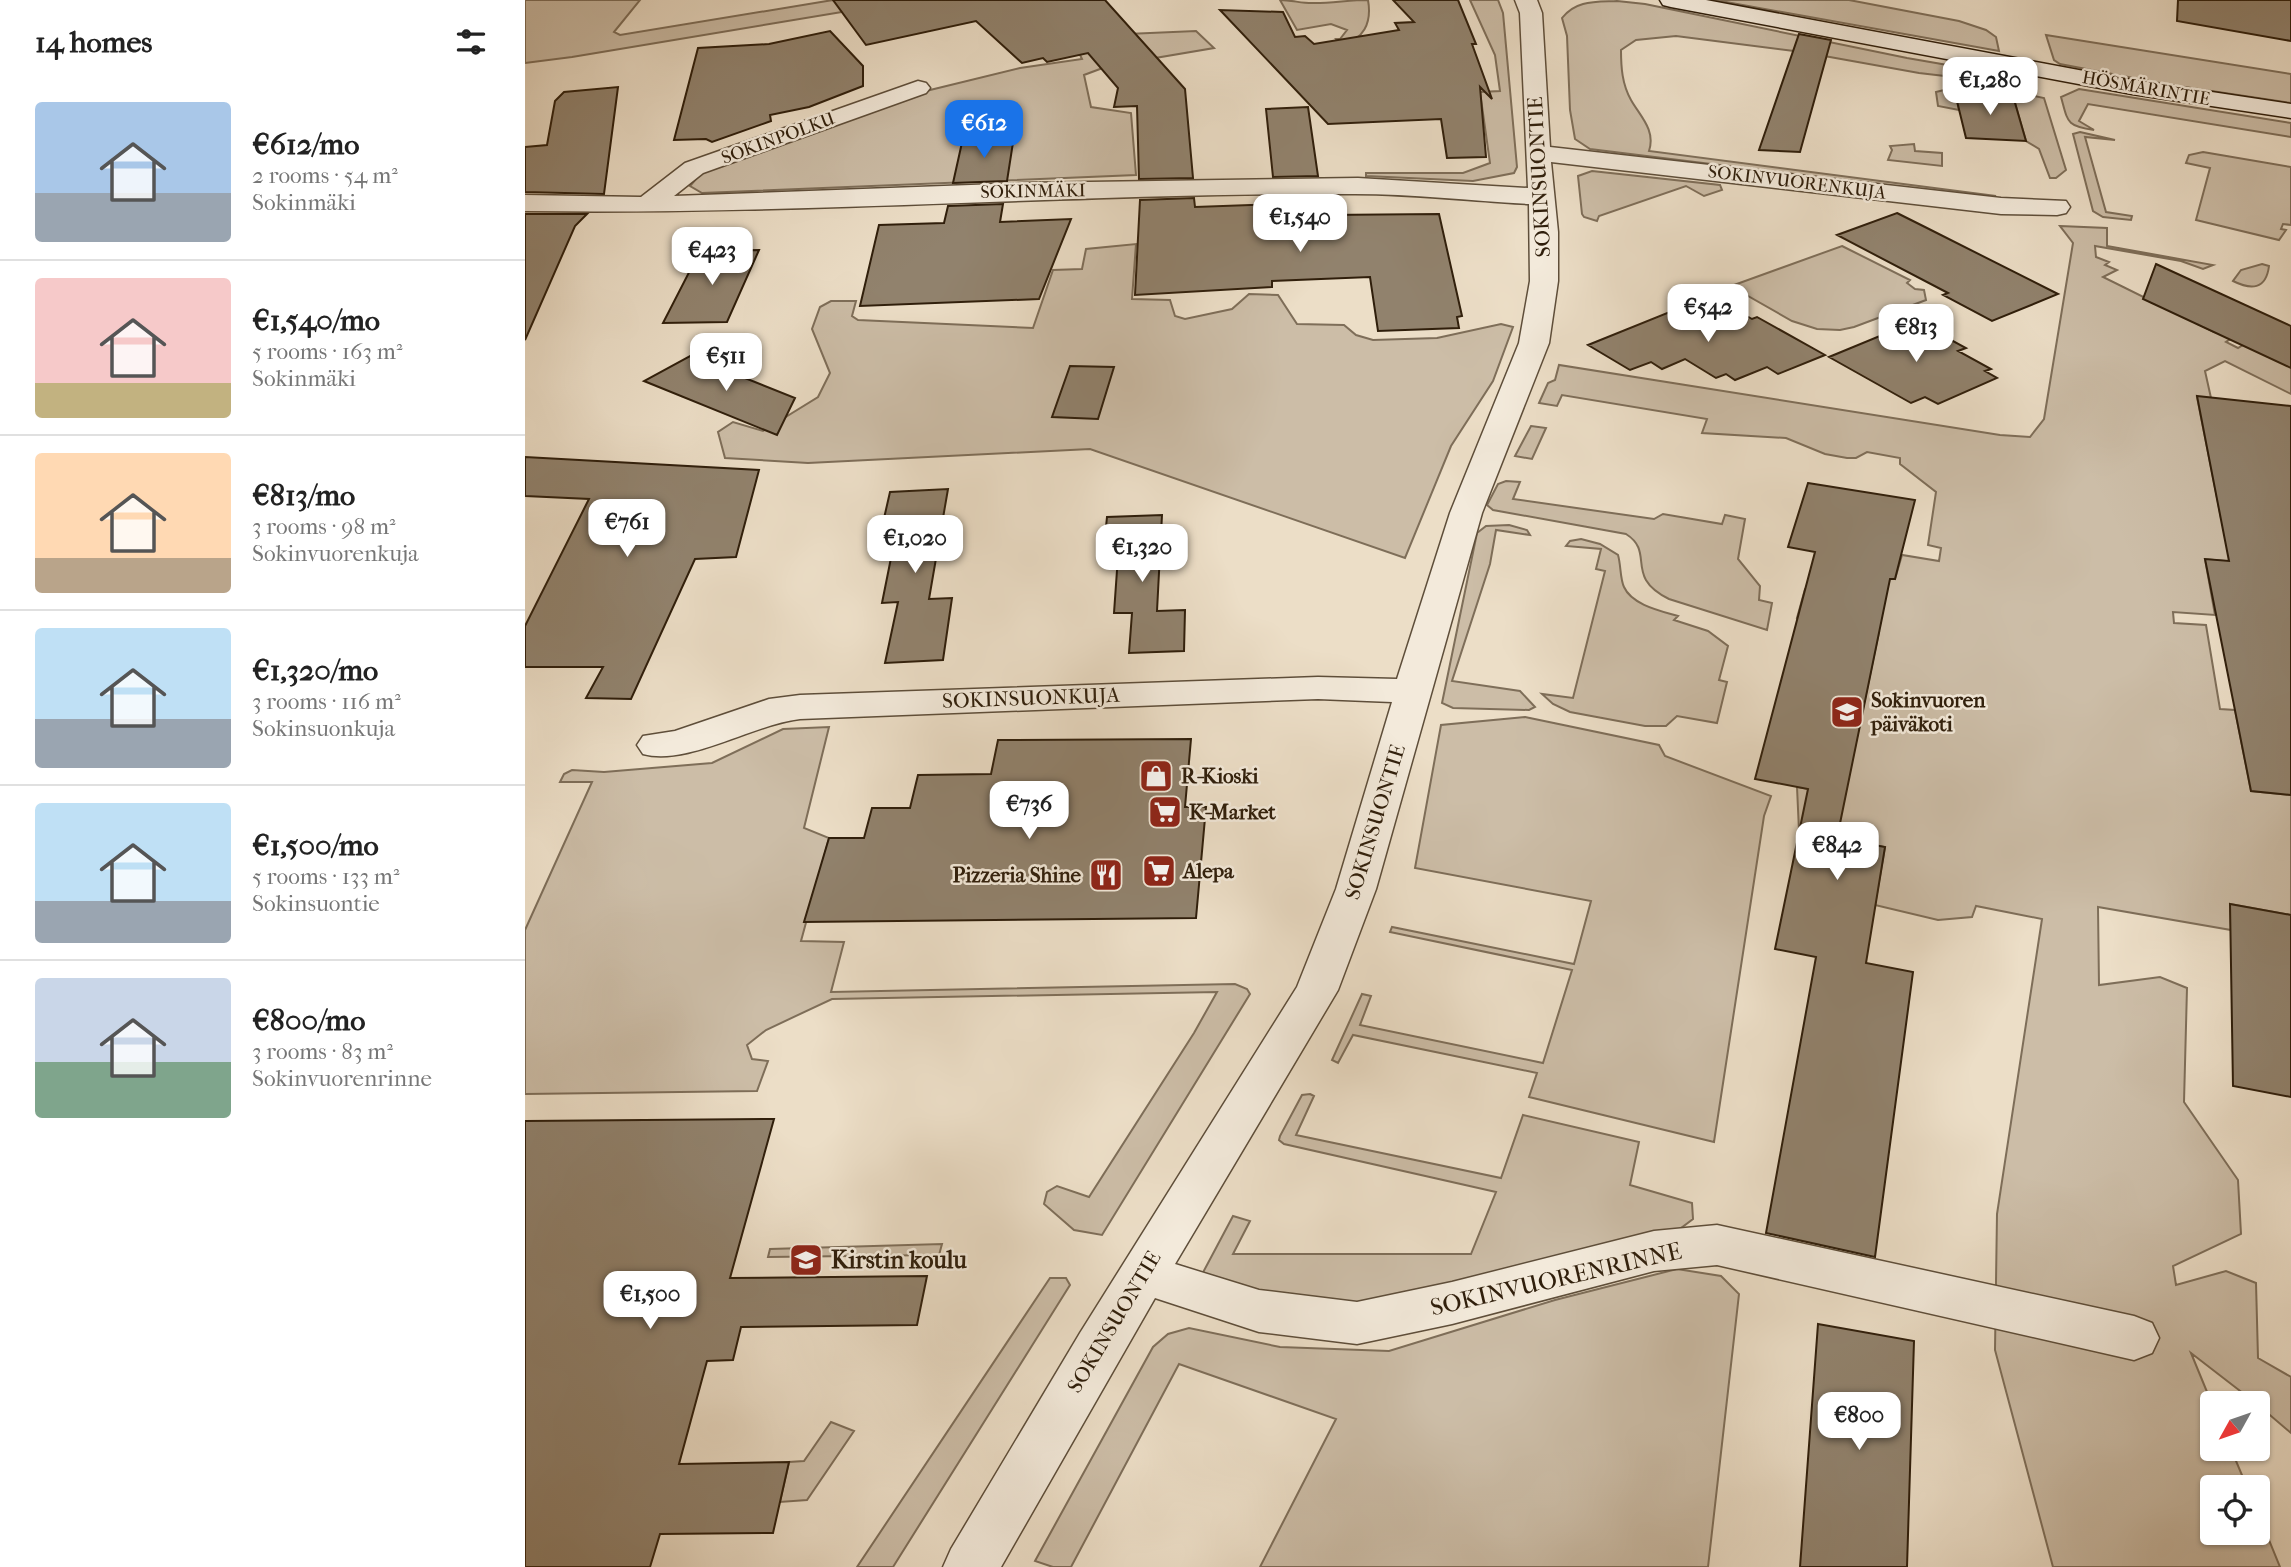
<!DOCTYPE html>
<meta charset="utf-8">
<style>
body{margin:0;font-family:"IM FELL French Canon",serif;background:#f2f2f2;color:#222;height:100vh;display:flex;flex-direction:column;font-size:26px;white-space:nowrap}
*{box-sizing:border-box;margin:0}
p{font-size:23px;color:#767676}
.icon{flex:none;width:38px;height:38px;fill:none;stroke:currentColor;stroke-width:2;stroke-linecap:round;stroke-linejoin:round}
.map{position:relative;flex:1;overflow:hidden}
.panel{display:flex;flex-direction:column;background:#fff;width:525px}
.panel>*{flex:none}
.needle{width:46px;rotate:230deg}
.fabs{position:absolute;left:1675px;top:1391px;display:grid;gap:14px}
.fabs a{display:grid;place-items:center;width:70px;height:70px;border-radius:7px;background:#fff;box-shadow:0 2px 5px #0004;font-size:35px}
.price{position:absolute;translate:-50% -60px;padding:0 16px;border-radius:14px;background:#fff;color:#222;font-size:23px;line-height:46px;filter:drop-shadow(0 2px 4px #0008)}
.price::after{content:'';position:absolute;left:50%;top:42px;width:21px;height:16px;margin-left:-10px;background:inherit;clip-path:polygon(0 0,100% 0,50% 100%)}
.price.active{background:#1a73e8;color:#fff}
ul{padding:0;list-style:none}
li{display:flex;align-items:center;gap:21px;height:175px;padding:0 35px}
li+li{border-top:2px solid #e0e0e0}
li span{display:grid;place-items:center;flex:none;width:196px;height:140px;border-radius:7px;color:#555}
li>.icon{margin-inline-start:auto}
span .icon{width:84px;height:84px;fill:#fffc;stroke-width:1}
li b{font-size:30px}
h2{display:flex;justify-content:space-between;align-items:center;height:84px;padding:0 35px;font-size:30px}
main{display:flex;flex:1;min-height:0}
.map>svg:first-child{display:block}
.green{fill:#ccbda7;stroke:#7e6e59;stroke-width:2}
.building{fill:#91826d;stroke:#2f1e0b;stroke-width:2}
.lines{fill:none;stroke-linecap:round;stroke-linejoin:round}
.street-casing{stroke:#5e4e3a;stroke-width:3}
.secondary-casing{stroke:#2f1e0b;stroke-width:3}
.street{fill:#f3eadb;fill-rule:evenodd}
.secondary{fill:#f3eadb;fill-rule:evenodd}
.labels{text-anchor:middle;stroke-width:5;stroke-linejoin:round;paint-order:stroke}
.far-street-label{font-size:18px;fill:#2f1e0b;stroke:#f3eadb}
.street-label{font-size:21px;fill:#2f1e0b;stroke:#f3eadb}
.poi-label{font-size:21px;font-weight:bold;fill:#2f1e0b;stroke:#f3eadb;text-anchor:start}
.near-poi-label{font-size:24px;font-weight:bold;fill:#2f1e0b;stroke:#f3eadb;text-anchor:start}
.near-street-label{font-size:24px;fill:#2f1e0b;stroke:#f3eadb}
</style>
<main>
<section class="panel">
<h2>14 homes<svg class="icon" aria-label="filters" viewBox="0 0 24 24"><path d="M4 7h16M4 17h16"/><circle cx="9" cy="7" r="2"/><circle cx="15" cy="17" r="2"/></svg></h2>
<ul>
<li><span style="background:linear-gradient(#a9c7e8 65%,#9aa5b1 0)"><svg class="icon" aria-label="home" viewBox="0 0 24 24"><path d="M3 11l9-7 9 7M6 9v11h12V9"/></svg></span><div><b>€612/mo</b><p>2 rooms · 54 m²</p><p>Sokinmäki</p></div></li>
<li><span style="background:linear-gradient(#f6c9c9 75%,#c2b280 0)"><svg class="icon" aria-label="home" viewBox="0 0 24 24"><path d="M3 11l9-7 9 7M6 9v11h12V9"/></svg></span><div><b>€1,540/mo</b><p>5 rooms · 163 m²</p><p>Sokinmäki</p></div></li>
<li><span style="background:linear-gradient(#ffd9b3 75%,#b9a48a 0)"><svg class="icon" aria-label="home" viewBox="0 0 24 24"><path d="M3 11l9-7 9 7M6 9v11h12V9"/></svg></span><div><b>€813/mo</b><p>3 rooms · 98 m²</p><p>Sokinvuorenkuja</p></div></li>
<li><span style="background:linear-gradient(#bfe0f5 65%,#9aa5b1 0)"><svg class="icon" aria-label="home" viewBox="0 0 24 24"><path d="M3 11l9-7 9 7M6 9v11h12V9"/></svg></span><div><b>€1,320/mo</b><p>3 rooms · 116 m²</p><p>Sokinsuonkuja</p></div></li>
<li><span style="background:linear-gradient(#bfe0f5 70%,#9aa5b1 0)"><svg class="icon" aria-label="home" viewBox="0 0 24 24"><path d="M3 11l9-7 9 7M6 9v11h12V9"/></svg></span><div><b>€1,500/mo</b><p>5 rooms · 133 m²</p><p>Sokinsuontie</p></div></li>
<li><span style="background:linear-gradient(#c9d6e8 60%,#7fa58c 0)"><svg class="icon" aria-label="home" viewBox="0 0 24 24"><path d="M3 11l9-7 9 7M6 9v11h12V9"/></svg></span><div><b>€800/mo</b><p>3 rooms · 83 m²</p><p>Sokinvuorenrinne</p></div></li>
</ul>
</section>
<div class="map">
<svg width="1766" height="1567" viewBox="0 0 1766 1567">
<rect width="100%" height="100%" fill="#ecdec7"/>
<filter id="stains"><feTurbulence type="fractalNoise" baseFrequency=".00286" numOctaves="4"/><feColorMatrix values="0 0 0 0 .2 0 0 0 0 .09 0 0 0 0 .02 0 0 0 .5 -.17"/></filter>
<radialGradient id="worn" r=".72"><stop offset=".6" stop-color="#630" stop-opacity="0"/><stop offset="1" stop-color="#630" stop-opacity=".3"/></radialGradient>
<path class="green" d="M0,0H115L89,32L95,35L308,0L359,5L47,57L0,63Z
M755,0C767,0 779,4 790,3C808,3 825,0 843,0C847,22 839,41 815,45L811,39H815L822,30L806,24L772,30Z
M945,0H973L978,13L992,167L989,173L948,181L841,176V173H938L965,163L955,92L975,91L970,55Z
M1190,0H1324L1434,21L1461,30L1471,37L1474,51Z
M1092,1L1120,4L1382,58L1503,79L1506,86L1394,73L1277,52L1151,36L1111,40L1096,50C1096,67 1097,84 1106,100C1115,116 1131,130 1124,151L1471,196L1463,198L1065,149L1050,139L1045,110L1042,36L1037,18C1051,0 1070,2 1092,1Z
M671,31L689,48L583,66L559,75L566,107L606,113L611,175L177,193L165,186L176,173L401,91L495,68L557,59L549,42L602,34Z
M1521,35L1766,74V103L1640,84L1535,64L1529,60Z
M1423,89L1490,92L1519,98L1541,170L1531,178H1525L1514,149L1501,141L1488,96L1431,93L1434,110L1413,106L1411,92Z
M1554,89L1766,123V137L1563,104L1554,121L1569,130C1541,126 1543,122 1536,97Z
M1555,132L1590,140L1560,137L1581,212L1607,216L1606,220L1578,217L1568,211L1548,134Z
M1389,144L1390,151L1417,153V166L1363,160L1367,150L1365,146Z
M1678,152L1766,167V225L1758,224L1756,229L1761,230L1754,240L1671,220L1685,168L1661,163L1664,155Z
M1067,171L1195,185L1197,190L1179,196L1161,186L1074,216L1072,221L1059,217L1057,214L1053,176Z
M1535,226L1582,228V246L1688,265L1678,269L1656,261L1570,246L1571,257L1584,262L1580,265L1592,270L1578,277L1689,332L1710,336L1701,342L1713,348L1726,340L1766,358V394L1700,361L1680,371L1686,398L1672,397L1696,518L1756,524L1766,567L1680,559L1690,615L1648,612L1649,623L1681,625L1695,709L1710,710L1726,791L1766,795V915L1705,904L1706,930L1573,907L1574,985L1635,977L1662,988L1659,1102L1713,1180L1716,1234L1648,1266L1651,1285L1701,1271L1731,1283L1733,1358L1766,1377V1433L1732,1404L1666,1353L1687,1404V1449H1706L1722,1487L1687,1488V1533H1732L1733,1513L1755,1567H1528L1470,1350L1472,1214L1517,919L1451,906L1447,917L1413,920L1350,905L1360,847L1274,831L1272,787L1320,795L1354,632L1272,618L1280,589L1348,575L1370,579L1377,555L1414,561L1416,548L1403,545L1411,492L1375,464V458L1342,452L1331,458H1322L1300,454L1261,438L1177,433L1182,419L1037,395L1032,406L1014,403L1023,383L1030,380L1034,365L1475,435L1505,437L1519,419L1548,243Z
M611,244L607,299L645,300L650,316L660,319L707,309L724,294L753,295L772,324L819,325L831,335L848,340L912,338L976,324L988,327L968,381L926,446L880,558L565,449L283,463L200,458L193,432L208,422L238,431L293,397L305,373L287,329L295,307L306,301H331L327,316L333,320L508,328L528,270L557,269L561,249Z
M1317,246L1385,280L1382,283L1390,289L1399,290L1401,300L1329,327L1315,330L1292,329L1267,321L1209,288V285Z
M1737,264L1744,266C1741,290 1726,290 1708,281L1716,270Z
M1006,426L1021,428L1007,459L990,456Z
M981,481L995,482L988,499L1129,519L1138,514L1197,524L1200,515L1220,519L1213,559L1235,586L1234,600L1247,603L1242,630L1144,599C1098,576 1131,553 1101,534L968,510L962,505L973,484Z
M984,525L1002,530L1005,535L971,530L965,564L927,681L995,691L1010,707L1004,710L928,708L917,703L952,533L961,526Z
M1056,539L1075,544L1093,555C1096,565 1095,579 1099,587C1107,605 1136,611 1153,616L1149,620L1183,631L1203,646L1194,680L1202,682L1192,723L1152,716L1141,726H1120L1045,712L1028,704L1017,694L1048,698L1080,571L1071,569L1076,549L1041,546L1045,541Z
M1000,717L1134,745L1140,756L1246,796L1239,816L1189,1142L1004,1097L1012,1073L828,1035L813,1063L807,1060L837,994L846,996L835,1025L1018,1063L1047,970L865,932L867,927L1049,964L1066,901L890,868L916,725Z
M304,727L279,828L304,838L276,941L319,942L306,992L710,984L722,989L725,994L577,1235L549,1230L519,1204L522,1192L532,1186L564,1197L669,1033L692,992L307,999L241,1030L222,1045L227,1059L243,1061L232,1091L0,1094V930L67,782H35L39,774L47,770L79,772L187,763L258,729Z
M785,1094L789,1096L771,1135L976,1178L998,1115L1114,1142L1105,1185L1167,1203L1168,1219L1148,1234L827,1311L674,1280L708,1216L725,1221L708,1254H946L971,1192L759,1144L754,1140L755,1136L777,1095Z
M417,1244L414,1255L243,1257L245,1249Z
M1152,1269L1196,1276L1214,1294L1183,1567H735L811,1419L654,1364L546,1567H528L510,1561L628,1347L643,1334L664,1328L755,1347L864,1351L1030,1300Z
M525,1278H541L545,1285L368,1567H332Z
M306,1422L329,1431L282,1500L255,1502L264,1462L279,1461Z"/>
<path class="building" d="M308,0H580L660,89L668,178L614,179L612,106L589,107L593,88L563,53L522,62L518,58L497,63L451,21L341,45Z
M868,0H933L951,44H947L967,99L955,87L961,157L922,158L916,119L803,124L695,10L758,12L770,37L780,36L789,44L874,30L870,23L889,22Z
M1653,0H1766V41L1652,21Z
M305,31L338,66V86L284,107L245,115L246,121L187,142L181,139L149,140L173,48L244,44Z
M1274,34L1306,40L1275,152L1234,150Z
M93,87L79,194L0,192V147L22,145L30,101L39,92Z
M1430,93L1488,96L1501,141L1441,138Z
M783,107L793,176L748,177L741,109Z
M489,136L482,181L428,183L438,138Z
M750,197H796L799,215L914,214L937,316L932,317L934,328L853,331L845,277L747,281V287L610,295L615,200L669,198L670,207L751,204Z
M478,204L475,222L546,219L514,299L335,306L354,225L419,223L423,206Z
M1372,213L1400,227L1533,294L1467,321L1418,295L1423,293L1312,235Z
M0,214H62L50,226L0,340Z
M234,250L202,322L138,323L175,251Z
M1631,264L1766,326V368L1618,299Z
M1199,303L1227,319L1232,317L1300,355L1253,374L1242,367L1210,380L1201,374L1191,378L1160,359L1137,369L1126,362L1105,370L1063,345L1152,309L1164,316Z
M1391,321L1441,348L1433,351L1466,369L1460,371L1472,378L1413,404L1400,397L1386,403L1304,357Z
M165,356L270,398L252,435L119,381Z
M545,366L589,367L573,419L527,417Z
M1672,396L1766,406V795L1726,791L1680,559L1704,561Z
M0,457L234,470L211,557L170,559L106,699L61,698L78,667H0V626L64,499L0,496Z
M1283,483L1390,500L1370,579H1365L1312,838L1360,847L1341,963L1388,972L1350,1257L1241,1233L1291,957L1250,949L1283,789L1230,779L1290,552L1263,547Z
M423,489L404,599L427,598L418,660L360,663L373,602L357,603L368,548L352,549L365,492Z
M637,515L632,611L660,610L659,651L604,653L607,613H589L593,556L578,557L582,517Z
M666,739L660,807H681L671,918L279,922L304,838H339L347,808H385L393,775L466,774L473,740Z
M1705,904L1766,915V1097L1708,1086Z
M249,1119L205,1278L402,1276L392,1325L216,1327L208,1360L182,1361L154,1464L264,1462L248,1533L135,1534L125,1567H0V1121Z
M1293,1324L1389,1341L1382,1567H1275Z"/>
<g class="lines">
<defs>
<path id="street" d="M990,0H1012L1017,13L1025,147L1476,198L1541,201L1545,207L1541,213L1532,215L1476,214L1026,162L1033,232V281L1024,343L957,513L851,889L813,990L650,1264L734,1290L832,1302L927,1282L1129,1231L1192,1225L1609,1316L1627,1323L1634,1338L1627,1353L1609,1360L1192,1265L1129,1271L927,1324L832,1344L734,1332L630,1298L476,1567H418L426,1549L555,1333L772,987L811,889L867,702L793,699L275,719C226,725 163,766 118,754L112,745L118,736L150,731L244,699L275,695L793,677L872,679L925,513L994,343L1005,281L1004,204C947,201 888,194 830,194C553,193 277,215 0,211V195L116,197L160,163L393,81L401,83L405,88L401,93L178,173L149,196L498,183L833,178L1003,188L995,13Z"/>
<path id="secondary" d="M1135,0H1181L1607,80L1766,104V118L1607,94L1146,7L1138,5Z"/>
</defs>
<use href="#street" class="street-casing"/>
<use href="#secondary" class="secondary-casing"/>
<use href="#street" class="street"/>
<use href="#secondary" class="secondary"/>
</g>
<defs>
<symbol id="school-square" viewBox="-11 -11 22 22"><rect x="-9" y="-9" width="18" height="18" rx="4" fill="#8f2418" stroke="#f3eadb"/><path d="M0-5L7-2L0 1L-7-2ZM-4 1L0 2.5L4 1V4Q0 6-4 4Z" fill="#fff"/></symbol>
<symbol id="shop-square" viewBox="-11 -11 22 22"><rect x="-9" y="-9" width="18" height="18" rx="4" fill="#8f2418" stroke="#f3eadb"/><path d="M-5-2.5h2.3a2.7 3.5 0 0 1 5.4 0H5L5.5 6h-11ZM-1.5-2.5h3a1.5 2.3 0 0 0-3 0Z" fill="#fff"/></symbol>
<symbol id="supermarket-square" viewBox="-11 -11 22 22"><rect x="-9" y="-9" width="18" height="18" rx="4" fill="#8f2418" stroke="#f3eadb"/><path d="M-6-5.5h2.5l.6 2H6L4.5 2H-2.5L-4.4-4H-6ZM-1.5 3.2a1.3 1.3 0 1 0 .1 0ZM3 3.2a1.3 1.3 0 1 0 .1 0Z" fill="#fff"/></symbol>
<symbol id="restaurant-square" viewBox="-11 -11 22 22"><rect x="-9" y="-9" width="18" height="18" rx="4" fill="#8f2418" stroke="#f3eadb"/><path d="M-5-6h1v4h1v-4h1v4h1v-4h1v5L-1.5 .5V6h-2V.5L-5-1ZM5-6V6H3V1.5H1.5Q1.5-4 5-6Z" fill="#fff"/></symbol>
</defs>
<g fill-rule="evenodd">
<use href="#school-square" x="1303" y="693" width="38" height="38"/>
<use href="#shop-square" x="612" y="757" width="38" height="38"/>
<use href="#supermarket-square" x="621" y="793" width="38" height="38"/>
<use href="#supermarket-square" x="615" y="852" width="38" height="38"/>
<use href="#restaurant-square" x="562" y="856" width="38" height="38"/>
<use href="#school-square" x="262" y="1241" width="38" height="38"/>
</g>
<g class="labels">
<g class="far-street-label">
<text transform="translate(1621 88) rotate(10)" y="6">HÖSMÄRINTIE</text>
<text transform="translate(253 138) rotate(-20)" y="6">SOKINPOLKU</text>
<text transform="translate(1272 182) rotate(7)" y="6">SOKINVUORENKUJA</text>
<text transform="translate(508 191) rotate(-1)" y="6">SOKINMÄKI</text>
</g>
<g class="street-label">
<text transform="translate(1014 177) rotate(-93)" y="7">SOKINSUONTIE</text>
<text transform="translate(506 698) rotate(-2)" y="7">SOKINSUONKUJA</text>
<text transform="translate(850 822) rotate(-73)" y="7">SOKINSUONTIE</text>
<text transform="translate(589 1322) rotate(-59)" y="7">SOKINSUONTIE</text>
</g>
<g class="poi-label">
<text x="1346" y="707">Sokinvuoren<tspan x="1346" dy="24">päiväkoti</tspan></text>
<text x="656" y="783">R-Kioski</text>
<text x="664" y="819">K-Market</text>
<text x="658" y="878">Alepa</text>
<text x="556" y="882" text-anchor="end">Pizzeria Shine</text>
</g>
<g class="near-poi-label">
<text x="306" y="1268">Kirstin koulu</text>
</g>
<g class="near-street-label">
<text transform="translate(1031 1279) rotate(-13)" y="8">SOKINVUORENRINNE</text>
</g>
</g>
<rect width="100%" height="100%" filter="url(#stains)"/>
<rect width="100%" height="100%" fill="url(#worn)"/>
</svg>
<div class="fabs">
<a><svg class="needle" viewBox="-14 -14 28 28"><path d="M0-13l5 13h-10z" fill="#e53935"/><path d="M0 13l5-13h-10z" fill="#767676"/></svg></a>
<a><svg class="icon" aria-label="locate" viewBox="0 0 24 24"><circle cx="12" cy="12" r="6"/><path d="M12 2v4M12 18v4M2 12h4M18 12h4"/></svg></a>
</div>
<b class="price" style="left:1465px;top:117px">€1,280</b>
<b class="price active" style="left:459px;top:160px">€612</b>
<b class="price" style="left:775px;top:254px">€1,540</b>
<b class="price" style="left:187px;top:287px">€423</b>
<b class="price" style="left:1183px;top:344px">€542</b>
<b class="price" style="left:1391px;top:364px">€813</b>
<b class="price" style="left:201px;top:393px">€511</b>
<b class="price" style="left:102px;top:559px">€761</b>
<b class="price" style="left:390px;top:575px">€1,020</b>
<b class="price" style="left:617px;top:584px">€1,320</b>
<b class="price" style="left:504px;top:841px">€736</b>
<b class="price" style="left:1312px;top:882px">€842</b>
<b class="price" style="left:125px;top:1331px">€1,500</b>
<b class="price" style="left:1334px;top:1452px">€800</b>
</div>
</main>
